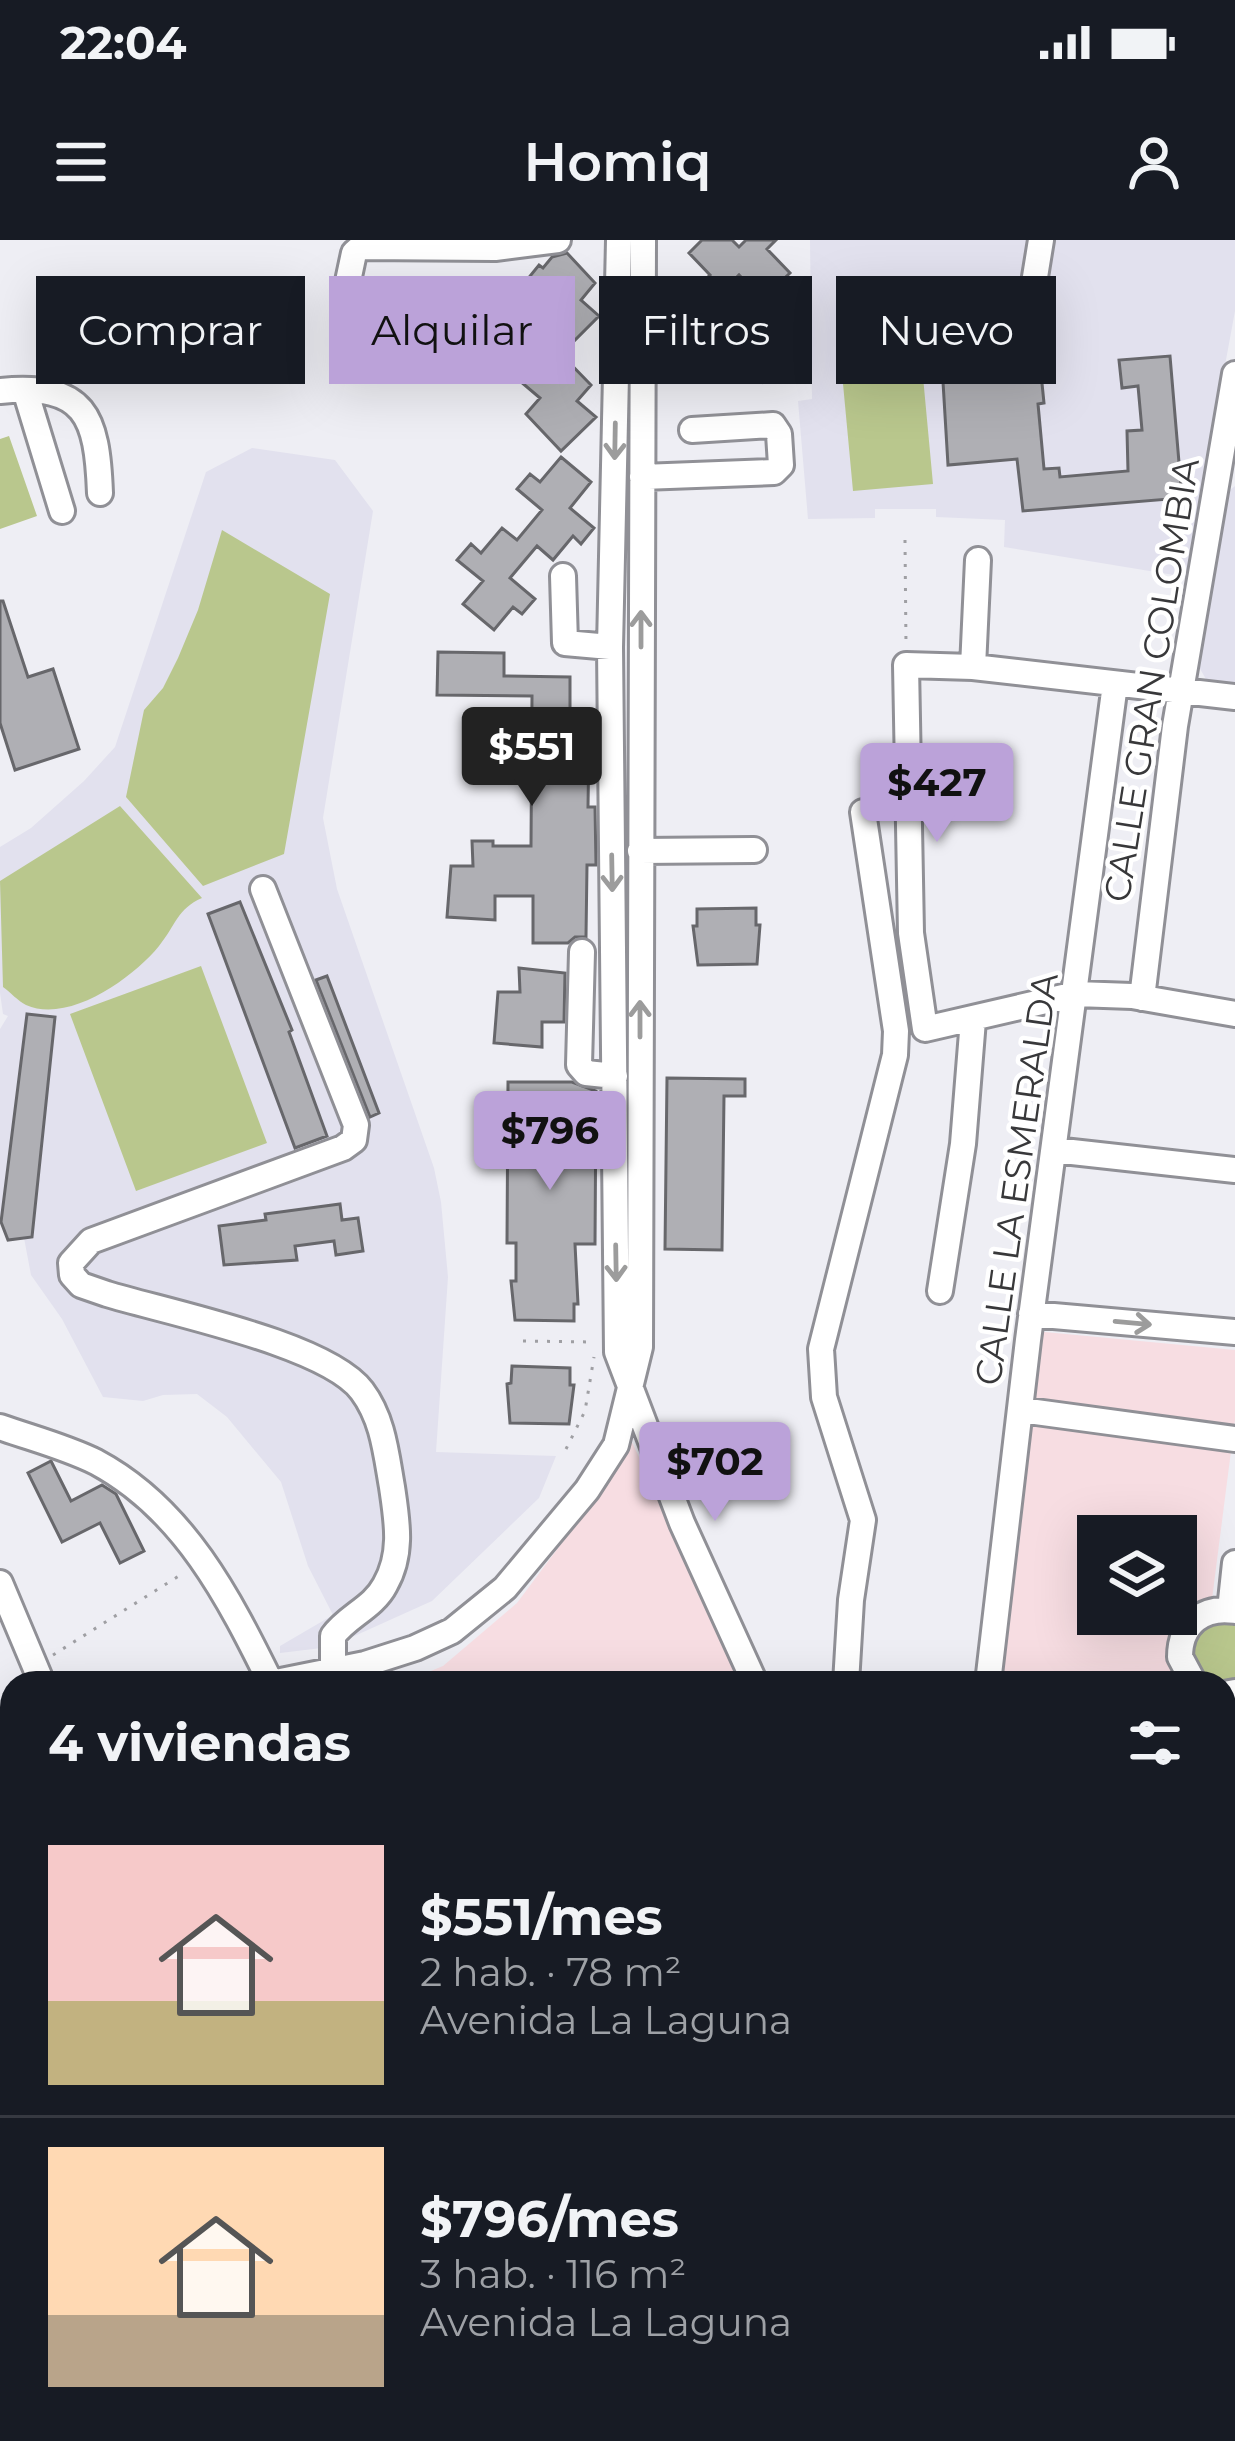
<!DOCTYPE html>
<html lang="es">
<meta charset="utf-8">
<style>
body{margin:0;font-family:Montserrat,sans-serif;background:#242831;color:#f1f3f6;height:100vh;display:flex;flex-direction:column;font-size:45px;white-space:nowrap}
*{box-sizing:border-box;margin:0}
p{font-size:39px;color:#9ea1a6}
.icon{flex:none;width:66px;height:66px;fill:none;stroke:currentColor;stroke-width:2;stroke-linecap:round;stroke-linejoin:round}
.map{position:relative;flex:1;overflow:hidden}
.details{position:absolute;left:0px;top:1431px;width:1236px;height:771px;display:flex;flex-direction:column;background:#171b24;border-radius:36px 36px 0 0;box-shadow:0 12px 48px #0002}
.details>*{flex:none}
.hud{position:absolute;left:36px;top:36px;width:1164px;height:108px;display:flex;gap:24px}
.buttons{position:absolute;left:1077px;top:1275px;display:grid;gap:24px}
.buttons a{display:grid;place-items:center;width:120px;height:120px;border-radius:0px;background:#171b24;box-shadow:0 12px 48px #0002;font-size:60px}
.price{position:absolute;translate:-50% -102px;padding:0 27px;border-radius:12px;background:#bba2d9;color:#111;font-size:39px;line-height:78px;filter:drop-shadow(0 3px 6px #0008)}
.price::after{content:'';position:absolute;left:50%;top:72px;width:36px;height:27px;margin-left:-18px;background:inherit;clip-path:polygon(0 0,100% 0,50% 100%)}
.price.active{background:#222;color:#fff}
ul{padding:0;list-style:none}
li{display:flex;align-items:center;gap:36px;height:300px;padding:0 48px}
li+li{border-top:3px solid #363941}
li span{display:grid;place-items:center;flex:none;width:336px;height:240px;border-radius:0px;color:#555}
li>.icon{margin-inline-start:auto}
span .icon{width:144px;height:144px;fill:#fffc;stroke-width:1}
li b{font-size:51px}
h2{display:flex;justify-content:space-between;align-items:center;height:144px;padding:0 48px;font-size:51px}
.tag{padding:0 42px;border-radius:0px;background:#171b24;box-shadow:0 12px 48px #0002;font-size:42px;line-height:108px}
.tag.active{background:#bba2d9;color:#111}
.status{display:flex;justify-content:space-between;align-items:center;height:84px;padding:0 60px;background:#171b24;direction:ltr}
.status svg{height:33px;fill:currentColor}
header{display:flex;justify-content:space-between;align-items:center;height:156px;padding:0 48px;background:#171b24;font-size:54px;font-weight:600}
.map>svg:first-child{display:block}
.commercial{fill:#f7dde2;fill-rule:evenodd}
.built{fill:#e2e1ee}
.green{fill:#b9c78d}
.building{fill:#afafb4;stroke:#67676b;stroke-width:3}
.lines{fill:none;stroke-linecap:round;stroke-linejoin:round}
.minor-casing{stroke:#909096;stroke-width:30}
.major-casing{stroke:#cbcbcc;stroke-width:36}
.path{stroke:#9f9fa3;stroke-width:3;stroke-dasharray:3 9;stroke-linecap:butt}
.minor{stroke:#fff;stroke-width:24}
.major{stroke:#cbbb7d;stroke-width:30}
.oneway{stroke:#9c9c9c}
.labels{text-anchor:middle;stroke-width:9;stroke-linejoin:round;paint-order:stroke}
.street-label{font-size:36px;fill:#38383a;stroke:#fff}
</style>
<div class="status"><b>22:04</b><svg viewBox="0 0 49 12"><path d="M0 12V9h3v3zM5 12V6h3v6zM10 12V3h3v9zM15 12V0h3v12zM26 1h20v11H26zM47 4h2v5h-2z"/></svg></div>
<header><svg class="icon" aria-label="menu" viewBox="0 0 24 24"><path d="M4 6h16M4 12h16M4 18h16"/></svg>Homiq<svg class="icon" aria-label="person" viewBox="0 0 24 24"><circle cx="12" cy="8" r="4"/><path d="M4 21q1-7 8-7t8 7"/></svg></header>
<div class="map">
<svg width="1235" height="2201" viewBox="0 0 1235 2201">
<rect width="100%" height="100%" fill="#eeeef4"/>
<path class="commercial" d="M1034,1091L1235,1110V1180L1212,1359L1185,1379V1443H988ZM1098,1296H1176V1374H1098Z
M630,1198L746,1443H402L443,1426L517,1363L588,1268Z
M1235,1458V2201H0V1802L12,1805V2190H1224V1460Z"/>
<path class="built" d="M810,0H1235V71L1186,337L1004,307L1005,280L936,277V269H875V278L808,279L798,161L812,159Z
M252,208L335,220L373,271L323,578L337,649L434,928L441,962L448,1037L436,1212L556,1216L539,1258L432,1361L330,1407L280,1413V1406L333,1375L308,1326L281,1242L227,1177L197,1154L163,1155L143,1161L103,1157L62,1079L31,1035L24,998L8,1000L0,978V789L8,776L3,774L0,753V607L31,588L84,541L115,507L206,232Z
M1235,246V444L1207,441L1199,427L1224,255Z"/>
<path class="green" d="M922,126L933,244L853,251L842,133Z
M9,196L37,276L0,289V199Z
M222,290L330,354L284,614L203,646L126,557L144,470L163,448L178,418L198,370Z
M120,566L202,658C177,669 176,685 159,706C133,738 69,784 26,765C18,761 10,752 3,747L0,641Z
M201,726L267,903L136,951L70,774Z
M1235,1377V1446L1204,1443L1188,1424L1199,1383Z"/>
<path class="building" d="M702,0H732L739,7L746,0H776L767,9L790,33L762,59L739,35L716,58L702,43L710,35L689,13Z
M567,13L595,43L581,60L599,76L565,110L530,73L544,57L526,41L539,25L543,28L552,17Z
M937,59L938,69L998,65L1000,87L1036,84L1044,163L1038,164L1044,229L1059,228L1060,237L1128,231L1127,191L1142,190L1138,146L1122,148L1119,120L1170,116L1182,258L1023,271L1017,219L948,225L940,92L917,94L915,61Z
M718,69L739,91L762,69L790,98L769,119L777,128L763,142L742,120L719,142L690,112L713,90L705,82Z
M556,109L591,145L577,161L596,177L561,211L526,174L540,158L521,142Z
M561,217L591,242L570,268L594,288L581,304L573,296L553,320L537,306L510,338L535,359L522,374L513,367L494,390L463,364L483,341L457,320L471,304L481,313L502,288L517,300L542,270L517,249L530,234L540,242Z
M0,361H3L28,437L53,429L79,509L15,530L0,483Z
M438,412L504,413V436L570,437V499H589L588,567H595L596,625H587L586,697H575L568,703H533V656H495V680L447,677L451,626H473L472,601H493V606H531L532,456L437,455Z
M240,662L292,790L289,792L327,896L295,908L208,674Z
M756,668V685H760L757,724L698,725L693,686H697V669Z
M519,728L565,733L564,782H542V807L494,803L498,752H520Z
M327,736L379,873L370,877L316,740Z
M27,774L55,777L32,997L8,1000L1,982Z
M667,838L745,839V856H724L722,1010L665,1009Z
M508,842H572L596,851L595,1004H575L578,1064H574V1081L515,1080L511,1041H516V1003H507Z
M340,964L342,980L358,978L363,1011L336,1015L334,1001L295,1006L297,1020L224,1025L219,986L266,980L265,974Z
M512,1126L570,1128V1145H574L569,1184L510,1183L507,1144L511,1143Z
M51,1221L71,1261L102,1245L116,1254L144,1311L120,1323L100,1283L62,1302L28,1233Z"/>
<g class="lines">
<defs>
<path id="minor" d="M619,0L610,407L617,1112L682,1283L755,1443
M1035,37L1041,0
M476,59L352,54L347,46L354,13L361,7L495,8L558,0
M25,150L62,271
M0,151C86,143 97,176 100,253
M642,237L774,232L781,225L779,194L773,185L692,190
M563,336L565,403L610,407
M973,427L978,320
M1235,457L973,427L906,425L911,693L925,789L1076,754L1132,756L1235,774
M640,611L754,610
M263,649L356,885L354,900L343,908L91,1001L71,1023L72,1035L81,1045L107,1054C166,1072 327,1104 362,1151C383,1179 386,1213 392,1247C397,1281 403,1314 385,1345C373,1368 347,1376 333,1396V1430
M582,712L579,825L586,833L615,836
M1142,758L1175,486L1235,134
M1054,910L1235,930
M940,1051L963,904L973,780
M1031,1074L1235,1092
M1021,1170L1235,1199
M0,1187C31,1198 66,1207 96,1222C184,1269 229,1358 271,1443
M0,1343L42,1443
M1230,1370L1235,1323
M271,1443L365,1424L415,1408L452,1391L505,1348L587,1250L616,1205L640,1107L643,0
M846,1443L851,1360L863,1280L824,1157L821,1109L895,815L896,791L863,572
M988,1443L1028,1100L1115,444
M1194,1443L1180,1417C1180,1384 1203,1366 1235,1371
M1224,1454L1235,1452
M0,1545L12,1546
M0,1960L12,1961
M1224,2027L1235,2025
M913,2190L916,2201
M1202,2190L1205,2201
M384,2201L433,2190"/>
<path id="major" d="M1224,1733L1235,1736
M0,1777L12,1780
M439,2190L441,2201"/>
</defs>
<use href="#minor" class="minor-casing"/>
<use href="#major" class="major-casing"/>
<path class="path" d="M905,300L906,406
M523,1101L593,1102
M566,1209L585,1171L594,1117
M53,1415L182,1334
M10,1753L12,1738"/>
<use href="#minor" class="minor"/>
<use href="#major" class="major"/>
</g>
<defs><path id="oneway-shaft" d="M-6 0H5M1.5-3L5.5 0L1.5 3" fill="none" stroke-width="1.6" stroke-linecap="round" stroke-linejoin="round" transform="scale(3)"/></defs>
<g class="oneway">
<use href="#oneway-shaft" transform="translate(615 201) rotate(91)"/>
<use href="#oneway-shaft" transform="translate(641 389) rotate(-90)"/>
<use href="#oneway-shaft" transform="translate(612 633) rotate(89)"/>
<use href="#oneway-shaft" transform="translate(640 779) rotate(-90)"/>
<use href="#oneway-shaft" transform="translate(616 1023) rotate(89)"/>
<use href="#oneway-shaft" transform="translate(1133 1083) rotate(5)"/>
</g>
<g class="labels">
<g class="street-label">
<text transform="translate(1151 440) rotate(-81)" y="13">CALLE GRAN COLOMBIA</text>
<text transform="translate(1016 939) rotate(-82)" y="13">CALLE LA ESMERALDA</text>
</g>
</g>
</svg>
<div class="buttons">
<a><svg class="icon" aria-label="layers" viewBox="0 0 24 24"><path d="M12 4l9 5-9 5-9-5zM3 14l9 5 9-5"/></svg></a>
</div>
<b class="price active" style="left:532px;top:569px">$551</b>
<b class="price" style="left:937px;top:605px">$427</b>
<b class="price" style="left:550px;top:953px">$796</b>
<b class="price" style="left:715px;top:1284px">$702</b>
<div class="hud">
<a class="tag">Comprar</a>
<a class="tag active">Alquilar</a>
<a class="tag">Filtros</a>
<a class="tag">Nuevo</a>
</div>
<section class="details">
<h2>4 viviendas<svg class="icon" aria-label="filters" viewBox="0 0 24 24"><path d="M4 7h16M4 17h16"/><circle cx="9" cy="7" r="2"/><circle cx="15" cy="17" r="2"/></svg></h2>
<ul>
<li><span style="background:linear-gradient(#f6c9c9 65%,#c2b280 0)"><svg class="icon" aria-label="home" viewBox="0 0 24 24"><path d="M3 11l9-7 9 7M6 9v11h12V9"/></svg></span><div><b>$551/mes</b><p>2 hab. · 78 m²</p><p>Avenida La Laguna</p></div></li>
<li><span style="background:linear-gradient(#ffd9b3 70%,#b9a48a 0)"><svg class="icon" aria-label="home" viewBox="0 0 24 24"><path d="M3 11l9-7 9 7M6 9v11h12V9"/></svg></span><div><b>$796/mes</b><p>3 hab. · 116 m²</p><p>Avenida La Laguna</p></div></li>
</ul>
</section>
</div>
